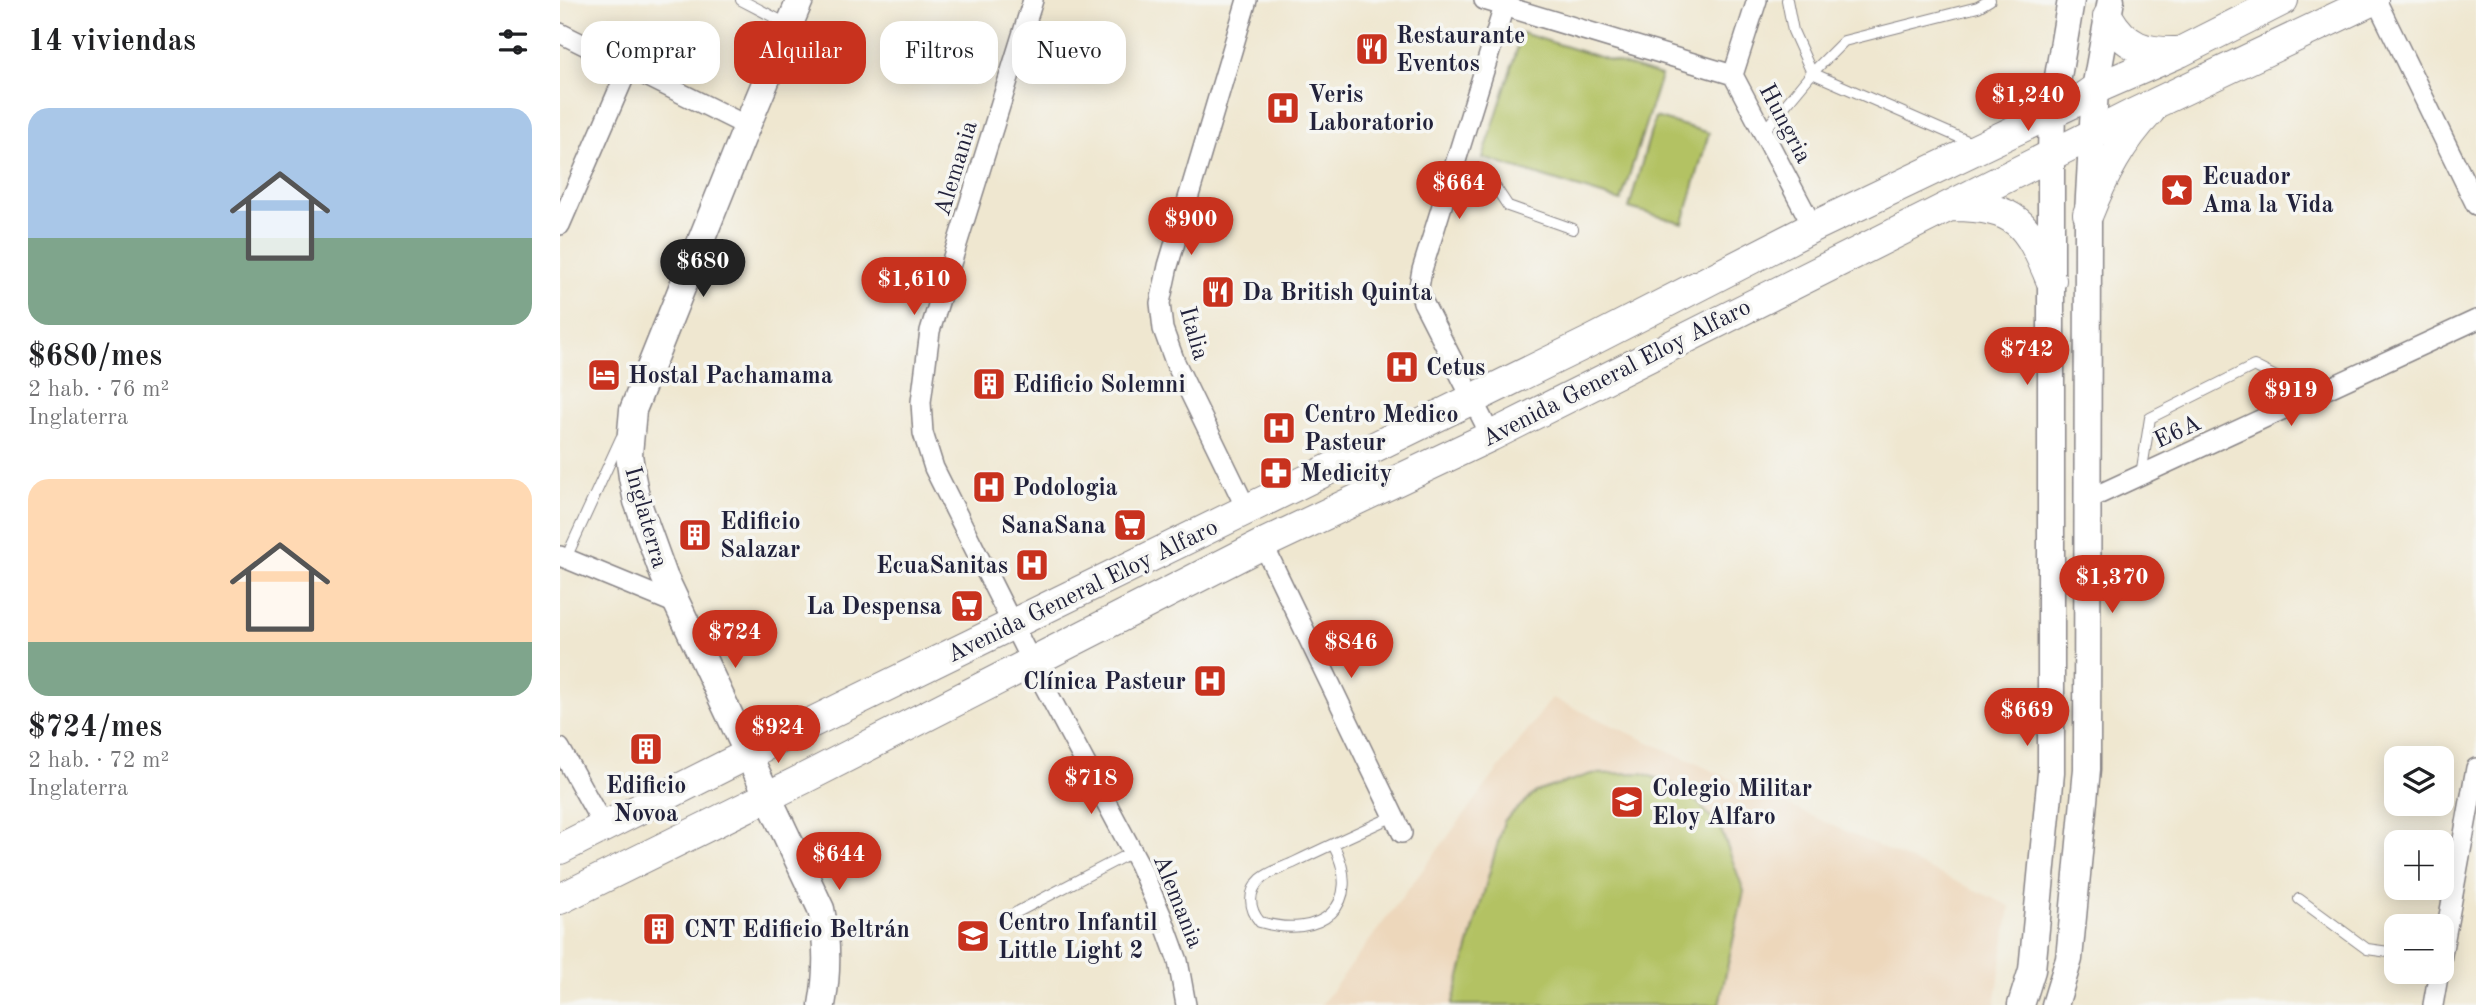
<!DOCTYPE html>
<html lang="es">
<meta charset="utf-8">
<style>
body{margin:0;font-family:"Old Standard TT",serif;background:#f2f2f2;color:#202124;height:100vh;display:flex;flex-direction:column;font-size:26px;white-space:nowrap}
*{box-sizing:border-box;margin:0}
p{font-size:23px;color:#757577}
.icon{flex:none;width:38px;height:38px;fill:none;stroke:currentColor;stroke-width:2;stroke-linecap:round;stroke-linejoin:round}
.map{position:relative;flex:1;overflow:hidden}
.panel{display:flex;flex-direction:column;background:#fff;width:560px}
.panel>*{flex:none}
.top-card{position:absolute;left:21px;top:21px;width:665px;height:63px;display:flex;gap:14px}
.controls{position:absolute;left:1824px;top:746px;display:grid;gap:14px}
.controls a{display:grid;place-items:center;width:70px;height:70px;border-radius:14px;background:#fff;box-shadow:0 4px 18px #0003;font-size:35px}
.price{position:absolute;translate:-50% -60px;padding:0 16px;border-radius:24px;background:#c8321e;color:#fff;font-size:23px;line-height:46px;filter:drop-shadow(0 2px 4px #0008)}
.price::after{content:'';position:absolute;left:50%;top:42px;width:21px;height:16px;margin-left:-10px;background:inherit;clip-path:polygon(0 0,100% 0,50% 100%)}
.price.active{background:#222;color:#fff}
ul{padding:0;list-style:none}
li{display:grid;align-content:center;gap:14px;height:371px;padding:0 28px}
li span{display:grid;place-items:center;height:217px;border-radius:21px;color:#555}
li>.icon{margin-inline-start:auto}
span .icon{width:126px;height:126px;fill:#fffc;stroke-width:1}
li b{font-size:30px}
h2{display:flex;justify-content:space-between;align-items:center;height:84px;padding:0 28px;font-size:30px}
.pill{padding:0 24px;border-radius:21px;background:#fff;box-shadow:0 4px 18px #0003;font-size:24px;line-height:63px}
.pill.active{background:#c8321e;color:#fff}
main{display:flex;flex:1;min-height:0}
.map>svg:first-child{display:block}
.built{fill:#edd7bb}
.green{fill:#b3c264;stroke:#6a7250;stroke-width:2}
.lines{fill:none;stroke-linecap:round;stroke-linejoin:round}
.lane-casing{stroke:#888486;stroke-width:12}
.street-casing{stroke:#888486;stroke-width:22}
.secondary-casing{stroke:#888486;stroke-width:29}
.primary-casing{stroke:#888486;stroke-width:32}
.lane{stroke:#fff;stroke-width:10}
.street{stroke:#fff;stroke-width:19}
.secondary{stroke:#fff;stroke-width:26}
.primary{stroke:#fff;stroke-width:30}
.labels{text-anchor:middle;stroke-width:7;stroke-linejoin:round;paint-order:stroke}
.poi-label{font-size:24px;font-weight:bold;fill:#22223b;stroke:#f6f6f2;text-anchor:start}
.street-label{font-size:24px;fill:#22223b;stroke:#f6f6f2}
</style>
<main>
<section class="panel">
<h2>14 viviendas<svg class="icon" aria-label="filters" viewBox="0 0 24 24"><path d="M4 7h16M4 17h16"/><circle cx="9" cy="7" r="2"/><circle cx="15" cy="17" r="2"/></svg></h2>
<ul>
<li><span style="background:linear-gradient(#a9c7e8 60%,#7fa58c 0)"><svg class="icon" aria-label="home" viewBox="0 0 24 24"><path d="M3 11l9-7 9 7M6 9v11h12V9"/></svg></span><div><b>$680/mes</b><p>2 hab. · 76 m²</p><p>Inglaterra</p></div></li>
<li><span style="background:linear-gradient(#ffd9b3 75%,#7fa58c 0)"><svg class="icon" aria-label="home" viewBox="0 0 24 24"><path d="M3 11l9-7 9 7M6 9v11h12V9"/></svg></span><div><b>$724/mes</b><p>2 hab. · 72 m²</p><p>Inglaterra</p></div></li>
</ul>
</section>
<div class="map">
<svg width="1916" height="1005" viewBox="0 0 1916 1005">
<rect width="100%" height="100%" fill="#f6f6f2"/>
<filter id="ink" filterUnits="userSpaceOnUse"><feTurbulence type="fractalNoise" baseFrequency=".0143" numOctaves="2"/><feDisplacementMap in="SourceGraphic" scale="14" xChannelSelector="R" yChannelSelector="G"/><feConvolveMatrix kernelMatrix="1 2 1 2 8 2 1 2 1" color-interpolation-filters="sRGB"/></filter>
<filter id="wash" filterUnits="userSpaceOnUse"><feTurbulence type="fractalNoise" baseFrequency=".00686" numOctaves="4" result="noise"/><feDisplacementMap in="SourceGraphic" scale="28" xChannelSelector="R" yChannelSelector="G"/><feGaussianBlur stdDeviation="1.57" result="paint"/><feColorMatrix in="noise" values="0 0 0 0 0 0 0 0 0 0 0 0 0 0 0 0 0 1.4 0 .05"/><feComposite in="paint" operator="in"/></filter>
<g filter="url(#wash)">
<rect width="100%" height="100%" fill="#efe7d0"/>
<path class="built" d="M992,698L1450,906L1435,1005H761Z"/>
<path class="green" d="M962,33L1101,76L1061,201L923,158Z
M1095,117L1149,133L1123,223L1069,208Z
M1082,773L1125,789L1160,827L1184,891L1159,1005H892L944,821L976,792L1031,774Z"/>
</g>
<g filter="url(#ink)">
<g class="lines">
<defs>
<path id="lane" d="M181,0L229,25
M1227,0L1233,31L1252,73L1412,143
M1203,132L1252,73L1284,41L1418,7L1430,0
M893,170L934,185L948,206L1013,229
M1581,475L1590,418L1694,366L1752,395
M6,558L61,438
M773,844C805,906 761,940 700,922C689,909 687,892 701,879C710,871 725,867 735,862C768,846 801,831 834,816
M1739,899L1807,949L1836,953
M442,920L572,852"/>
<path id="street" d="M473,0L370,331L361,402L363,433L374,468L472,663L579,864L602,917L618,961L626,1005
M924,0L1173,75
M1197,0L1173,75L1253,227
M1816,0L1916,205
M0,33L187,126
M0,225L69,66
M931,436L863,302L859,287L862,270L946,0
M1529,499L1916,320
M687,510L615,362L603,329L600,303L608,266L687,0
M703,544L842,833
M0,556L119,605
M0,748L44,827
M1881,960L1916,768
M1873,1005L1879,971"/>
<path id="secondary" d="M240,0L187,126L73,410L69,454L72,477L77,501L104,576L261,909C268,942 268,972 262,1005
M1461,1005L1472,970L1491,773V155L1492,112L1511,0
M1495,1005L1509,959L1527,769L1528,214L1535,89L1551,0"/>
<path id="primary" d="M1548,17C1566,48 1585,53 1619,52
M1393,206C1457,207 1467,222 1491,280
M1528,214C1543,176 1561,141 1590,111
M0,849L220,738L1029,342L1253,227L1521,99L1535,89L1620,52L1723,0
M0,899L243,779L703,544L931,436L1575,113L1813,0"/>
</defs>
<use href="#lane" class="lane-casing"/>
<use href="#street" class="street-casing"/>
<use href="#secondary" class="secondary-casing"/>
<use href="#primary" class="primary-casing"/>
<use href="#lane" class="lane"/>
<use href="#street" class="street"/>
<use href="#secondary" class="secondary"/>
<use href="#primary" class="primary"/>
</g>
</g>
<defs>
<symbol id="restaurant-square" viewBox="-11 -11 22 22"><rect x="-9" y="-9" width="18" height="18" rx="4" fill="#c8321e" stroke="#f6f6f2"/><path d="M-5-6h1v4h1v-4h1v4h1v-4h1v5L-1.5 .5V6h-2V.5L-5-1ZM5-6V6H3V1.5H1.5Q1.5-4 5-6Z" fill="#fff"/></symbol>
<symbol id="hospital-square" viewBox="-11 -11 22 22"><rect x="-9" y="-9" width="18" height="18" rx="4" fill="#c8321e" stroke="#f6f6f2"/><path d="M-5-5h3v3.5h4V-5h3V5h-3V1.5h-4V5h-3Z" fill="#fff"/></symbol>
<symbol id="sight-square" viewBox="-11 -11 22 22"><rect x="-9" y="-9" width="18" height="18" rx="4" fill="#c8321e" stroke="#f6f6f2"/><path d="M0-6L1.8-2.2L6-1.7L2.9 1.2L3.7 5.4L0 3.3L-3.7 5.4L-2.9 1.2L-6-1.7L-1.8-2.2Z" fill="#fff"/></symbol>
<symbol id="hotel-square" viewBox="-11 -11 22 22"><rect x="-9" y="-9" width="18" height="18" rx="4" fill="#c8321e" stroke="#f6f6f2"/><path d="M-6-4.5h1.5V1H6V5H4.5V3h-9V5H-6ZM-4 0a1.8 1.8 0 1 1 3.6 0ZM.5 0V-2.5h3Q6-2.5 6 0Z" fill="#fff"/></symbol>
<symbol id="building-square" viewBox="-11 -11 22 22"><rect x="-9" y="-9" width="18" height="18" rx="4" fill="#c8321e" stroke="#f6f6f2"/><path d="M-4-6H4V6H1V3H-1V6H-4ZM-2.5-4.3h1.7v1.8h-1.7ZM.8-4.3h1.7v1.8H.8ZM-2.5-1h1.7V.8h-1.7ZM.8-1h1.7V.8H.8Z" fill="#fff"/></symbol>
<symbol id="pharmacy-square" viewBox="-11 -11 22 22"><rect x="-9" y="-9" width="18" height="18" rx="4" fill="#c8321e" stroke="#f6f6f2"/><path d="M-2-6h4v4h4v4h-4v4h-4v-4h-4v-4h4Z" fill="#fff"/></symbol>
<symbol id="supermarket-square" viewBox="-11 -11 22 22"><rect x="-9" y="-9" width="18" height="18" rx="4" fill="#c8321e" stroke="#f6f6f2"/><path d="M-6-5.5h2.5l.6 2H6L4.5 2H-2.5L-4.4-4H-6ZM-1.5 3.2a1.3 1.3 0 1 0 .1 0ZM3 3.2a1.3 1.3 0 1 0 .1 0Z" fill="#fff"/></symbol>
<symbol id="university-square" viewBox="-11 -11 22 22"><rect x="-9" y="-9" width="18" height="18" rx="4" fill="#c8321e" stroke="#f6f6f2"/><path d="M0-5L7-2L0 1L-7-2ZM-4 1L0 2.5L4 1V4Q0 6-4 4Z" fill="#fff"/></symbol>
<symbol id="school-square" viewBox="-11 -11 22 22"><rect x="-9" y="-9" width="18" height="18" rx="4" fill="#c8321e" stroke="#f6f6f2"/><path d="M0-5L7-2L0 1L-7-2ZM-4 1L0 2.5L4 1V4Q0 6-4 4Z" fill="#fff"/></symbol>
</defs>
<g fill-rule="evenodd">
<use href="#restaurant-square" x="793" y="30" width="38" height="38"/>
<use href="#hospital-square" x="704" y="89" width="38" height="38"/>
<use href="#sight-square" x="1598" y="171" width="38" height="38"/>
<use href="#restaurant-square" x="639" y="273" width="38" height="38"/>
<use href="#hospital-square" x="823" y="348" width="38" height="38"/>
<use href="#hotel-square" x="25" y="356" width="38" height="38"/>
<use href="#building-square" x="410" y="365" width="38" height="38"/>
<use href="#hospital-square" x="700" y="409" width="38" height="38"/>
<use href="#pharmacy-square" x="697" y="454" width="38" height="38"/>
<use href="#hospital-square" x="410" y="468" width="38" height="38"/>
<use href="#supermarket-square" x="551" y="506" width="38" height="38"/>
<use href="#building-square" x="116" y="516" width="38" height="38"/>
<use href="#hospital-square" x="453" y="546" width="38" height="38"/>
<use href="#supermarket-square" x="388" y="587" width="38" height="38"/>
<use href="#hospital-square" x="631" y="662" width="38" height="38"/>
<use href="#building-square" x="67" y="730" width="38" height="38"/>
<use href="#university-square" x="1048" y="783" width="38" height="38"/>
<use href="#building-square" x="80" y="910" width="38" height="38"/>
<use href="#school-square" x="394" y="917" width="38" height="38"/>
</g>
<g class="labels">
<g class="poi-label">
<text x="836" y="43">Restaurante<tspan x="836" dy="28">Eventos</tspan></text>
<text x="748" y="102">Veris<tspan x="748" dy="28">Laboratorio</tspan></text>
<text x="1642" y="184">Ecuador<tspan x="1642" dy="28">Ama la Vida</tspan></text>
<text x="682" y="300">Da British Quinta</text>
<text x="866" y="375">Cetus</text>
<text x="68" y="383">Hostal Pachamama</text>
<text x="453" y="392">Edificio Solemni</text>
<text x="744" y="422">Centro Medico<tspan x="744" dy="28">Pasteur</tspan></text>
<text x="740" y="481">Medicity</text>
<text x="453" y="495">Podologia</text>
<text x="160" y="529">Edificio<tspan x="160" dy="28">Salazar</tspan></text>
<text x="546" y="533" text-anchor="end">SanaSana</text>
<text x="448" y="573" text-anchor="end">EcuaSanitas</text>
<text x="382" y="614" text-anchor="end">La Despensa</text>
<text x="626" y="689" text-anchor="end">Clínica Pasteur</text>
<text x="86" y="793" text-anchor="middle">Edificio<tspan x="86" dy="28">Novoa</tspan></text>
<text x="1092" y="796">Colegio Militar<tspan x="1092" dy="28">Eloy Alfaro</tspan></text>
<text x="438" y="930">Centro Infantil<tspan x="438" dy="28">Little Light 2</tspan></text>
<text x="124" y="937">CNT Edificio Beltrán</text>
</g>
<g class="street-label">
<text transform="translate(1226 123) rotate(62)" y="8">Hungria</text>
<text transform="translate(395 168) rotate(-73)" y="8">Alemania</text>
<text transform="translate(635 333) rotate(74)" y="8">Italia</text>
<text transform="translate(1056 372) rotate(-27)" y="8">Avenida General Eloy Alfaro</text>
<text transform="translate(1617 431) rotate(-25)" y="8">E6A</text>
<text transform="translate(87 517) rotate(74)" y="8">Inglaterra</text>
<text transform="translate(522 590) rotate(-26)" y="8">Avenida General Eloy Alfaro</text>
<text transform="translate(619 901) rotate(68)" y="8">Alemania</text>
</g>
</g>
</svg>
<div class="controls">
<a><svg class="icon" aria-label="layers" viewBox="0 0 24 24"><path d="M12 4l9 5-9 5-9-5zM3 14l9 5 9-5"/></svg></a>
<a>+</a>
<a>−</a>
</div>
<b class="price" style="left:1468px;top:133px">$1,240</b>
<b class="price" style="left:899px;top:221px">$664</b>
<b class="price" style="left:631px;top:257px">$900</b>
<b class="price active" style="left:143px;top:299px">$680</b>
<b class="price" style="left:354px;top:317px">$1,610</b>
<b class="price" style="left:1467px;top:387px">$742</b>
<b class="price" style="left:1731px;top:428px">$919</b>
<b class="price" style="left:1552px;top:615px">$1,370</b>
<b class="price" style="left:175px;top:670px">$724</b>
<b class="price" style="left:791px;top:680px">$846</b>
<b class="price" style="left:1467px;top:748px">$669</b>
<b class="price" style="left:218px;top:765px">$924</b>
<b class="price" style="left:531px;top:816px">$718</b>
<b class="price" style="left:279px;top:892px">$644</b>
<div class="top-card">
<a class="pill">Comprar</a>
<a class="pill active">Alquilar</a>
<a class="pill">Filtros</a>
<a class="pill">Nuevo</a>
</div>
</div>
</main>
